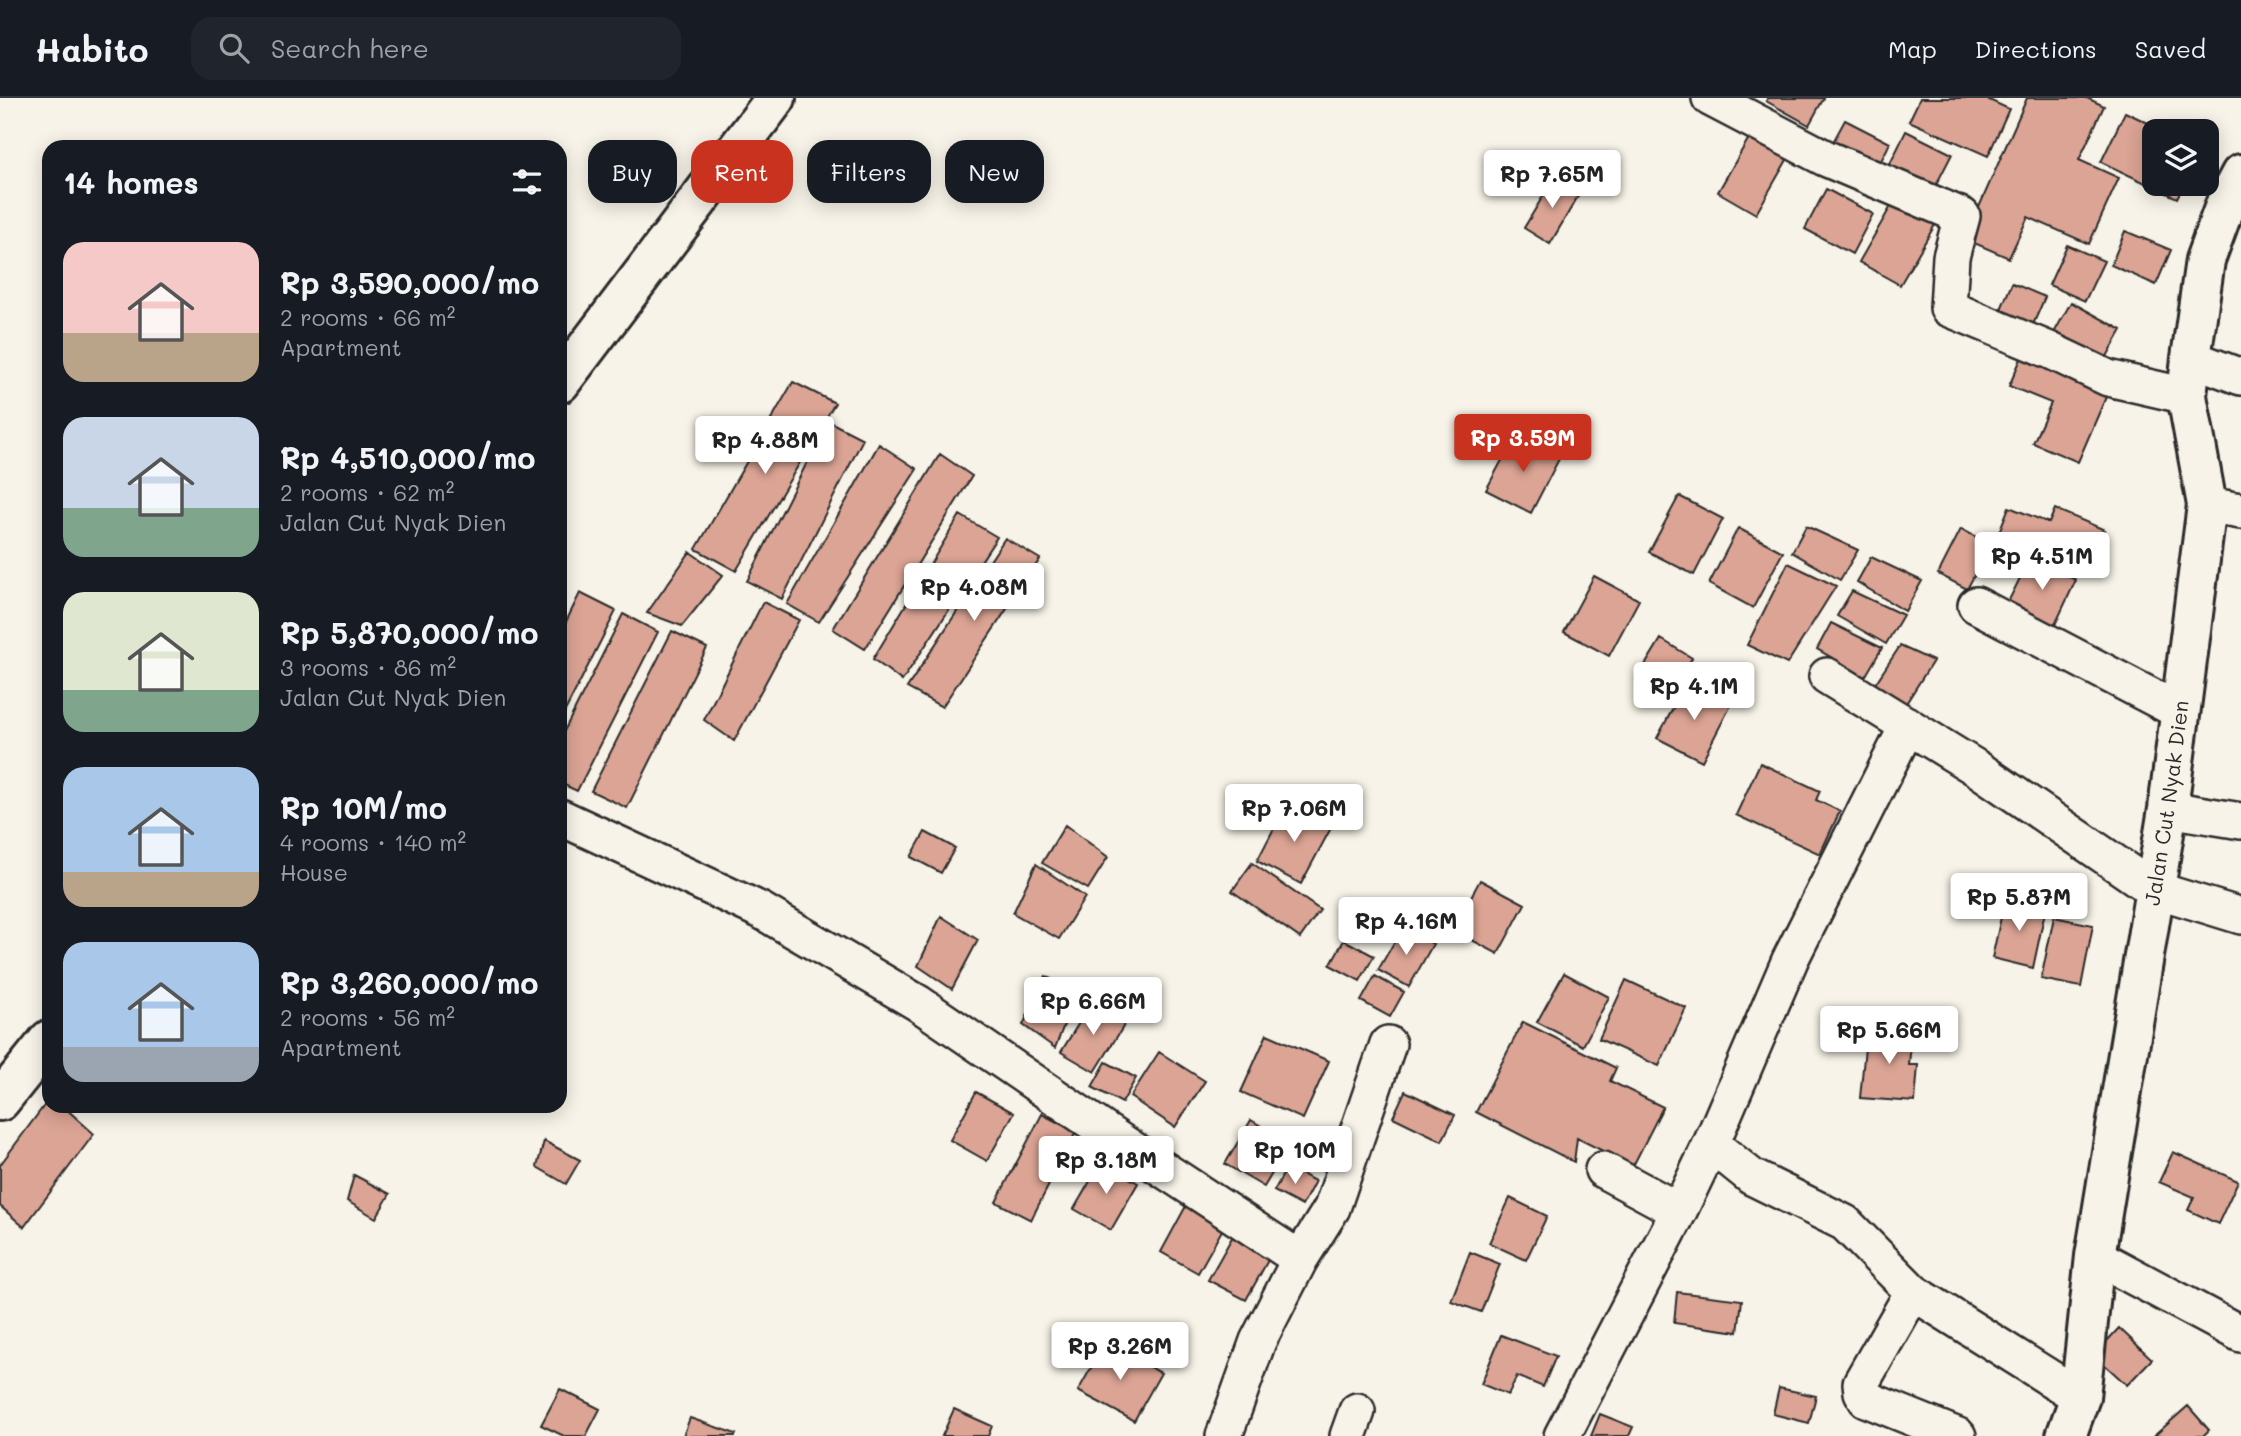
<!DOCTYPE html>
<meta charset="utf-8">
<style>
body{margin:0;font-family:Mali,sans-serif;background:#20242c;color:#f1f3f6;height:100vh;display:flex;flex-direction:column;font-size:26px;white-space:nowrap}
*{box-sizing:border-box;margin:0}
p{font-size:23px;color:#9ea1a6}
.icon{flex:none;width:38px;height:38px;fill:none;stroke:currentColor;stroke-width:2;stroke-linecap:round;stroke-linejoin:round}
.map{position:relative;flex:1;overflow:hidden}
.details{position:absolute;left:42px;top:42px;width:525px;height:973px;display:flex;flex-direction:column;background:#171b24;border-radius:21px;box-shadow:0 4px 18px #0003}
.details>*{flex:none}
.top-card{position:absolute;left:588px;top:42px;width:665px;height:63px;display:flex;gap:14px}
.buttons{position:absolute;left:2142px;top:21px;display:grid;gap:14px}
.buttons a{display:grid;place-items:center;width:77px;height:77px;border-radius:14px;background:#171b24;box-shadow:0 4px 18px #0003;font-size:35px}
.price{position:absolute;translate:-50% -60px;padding:0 16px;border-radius:7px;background:#fff;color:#222;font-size:23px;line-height:46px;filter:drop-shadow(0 2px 4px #0008)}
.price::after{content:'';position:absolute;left:50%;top:42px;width:21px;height:16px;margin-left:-10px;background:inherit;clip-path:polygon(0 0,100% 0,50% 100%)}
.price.selected{background:#c8321e;color:#fff}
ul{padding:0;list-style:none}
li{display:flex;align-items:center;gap:21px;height:175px;padding:0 21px}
li span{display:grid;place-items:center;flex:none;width:196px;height:140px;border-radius:21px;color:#555}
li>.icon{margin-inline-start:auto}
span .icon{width:84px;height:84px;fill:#fffc;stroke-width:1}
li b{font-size:30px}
h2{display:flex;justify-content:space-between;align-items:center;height:84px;padding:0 21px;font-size:30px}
.pill{padding:0 24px;border-radius:21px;background:#171b24;box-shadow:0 4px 18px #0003;font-size:24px;line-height:63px}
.pill.selected{background:#c8321e;color:#fff}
header{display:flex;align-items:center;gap:42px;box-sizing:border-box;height:98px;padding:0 35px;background:#171b24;border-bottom:2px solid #363941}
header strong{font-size:33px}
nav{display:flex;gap:38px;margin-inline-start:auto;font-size:24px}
.search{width:490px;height:63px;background:#20242c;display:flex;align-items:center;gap:18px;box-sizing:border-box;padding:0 24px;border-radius:21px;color:#9ea1a6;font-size:26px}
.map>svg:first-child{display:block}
.building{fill:#dba494;stroke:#2b2b2b;stroke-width:2}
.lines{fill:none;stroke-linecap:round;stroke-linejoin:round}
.street-casing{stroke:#2b2b2b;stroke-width:40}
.secondary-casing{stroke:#2b2b2b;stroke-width:44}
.street{stroke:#f7f3e8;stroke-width:35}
.secondary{stroke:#f7f3e8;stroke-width:38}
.labels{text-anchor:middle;stroke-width:5;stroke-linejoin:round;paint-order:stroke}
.street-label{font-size:21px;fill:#2b2b2b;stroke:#f7f3e8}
</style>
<header>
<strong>Habito</strong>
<div class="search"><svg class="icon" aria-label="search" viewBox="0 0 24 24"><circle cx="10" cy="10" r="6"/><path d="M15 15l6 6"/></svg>Search here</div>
<nav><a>Map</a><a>Directions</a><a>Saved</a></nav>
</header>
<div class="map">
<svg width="2241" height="1338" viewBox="0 0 2241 1338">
<rect width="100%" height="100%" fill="#f7f3e8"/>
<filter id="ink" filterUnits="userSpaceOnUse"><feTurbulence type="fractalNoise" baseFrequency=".0143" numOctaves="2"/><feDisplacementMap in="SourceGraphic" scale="14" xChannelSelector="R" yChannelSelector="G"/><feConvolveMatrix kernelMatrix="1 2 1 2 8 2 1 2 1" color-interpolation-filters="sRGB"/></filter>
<g filter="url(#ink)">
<path class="building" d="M1768,0H1824L1809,27L1766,3Z
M1920,0H1985L2009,11L1988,58L1909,23Z
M2027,0H2087L2104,8L2079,62L2119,80L2089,146L2028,119L2009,160L1965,141Z
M2125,14L2165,33H2154V86H2184L2177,100L2101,64Z
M1845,22L1890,45L1879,67L1833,44Z
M1906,33L1952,56L1933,93L1888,70Z
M1750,38L1788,60L1756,116L1718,94Z
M1555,78L1581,93L1550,146L1524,130Z
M1826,91L1873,116L1852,156L1805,131Z
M1895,101L1936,125L1900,187L1859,164Z
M2125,133L2171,152L2156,187L2111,167Z
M2067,147L2104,163L2085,203L2049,187Z
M2012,185L2045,199L2029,236L1996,223Z
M2071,204L2122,232L2100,271L2049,244Z
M2023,256L2109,292L2078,364L2033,345L2051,305L2009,288Z
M793,284L835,305L736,473L696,451Z
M828,323L863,341L782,501L747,483Z
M1516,336L1560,359L1531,415L1486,392Z
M879,346L917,371L819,524L787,506Z
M940,356L972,378L865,551L833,531Z
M1679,398L1723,421L1694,477L1649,454Z
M2009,409L2049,425L2055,411L2105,432L2089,471L1999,434Z
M960,417L997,439L902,583L873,561Z
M1806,428L1858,452L1840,482L1792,454Z
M1738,430L1783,454L1753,510L1709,486Z
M1961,431L1991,447L1967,491L1938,476Z
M1005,440L1040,461L942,609L907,590Z
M690,454L723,477L682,528L647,515Z
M1871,459L1922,483L1905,513L1857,484Z
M2030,460L2076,482L2054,529L2007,506Z
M1788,465L1836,488L1787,566L1747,547Z
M1594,478L1639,502L1609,558L1564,534Z
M1852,493L1903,517L1886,546L1837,518Z
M580,495L616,513L560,623V536Z
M763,504L799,522L734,643L704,622Z
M623,516L658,534L577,693L560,685V641Z
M1831,525L1882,550L1865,579L1817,551Z
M672,533L707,550L627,710L591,693Z
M1661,541L1692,560L1667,601L1636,582Z
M1900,548L1933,563L1905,607L1875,586Z
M1687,584L1731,607L1702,663L1657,640Z
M1760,665L1820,693L1816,702L1840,713L1820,756L1736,717Z
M1286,707L1331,730L1301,786L1257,763Z
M1065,727L1108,759L1088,791L1042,765Z
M925,734L955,750L941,775L911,759Z
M1252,765L1320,812L1300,840L1232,793Z
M1036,766L1085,799L1059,841L1013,815Z
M1480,782L1525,806L1498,856L1453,832Z
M2005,801L2046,809L2033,870L1992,860Z
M941,818L978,842L952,891L918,868Z
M2054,819L2093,827L2081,889L2041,881Z
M1403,829L1433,846L1409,889L1378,872Z
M1344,842L1374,858L1360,883L1330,867Z
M1564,875L1609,899L1583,948L1537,924Z
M1046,878L1076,896L1055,950L1023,927Z
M1375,878L1404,894L1390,919L1361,903Z
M1626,882L1686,910L1659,968L1599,941Z
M1092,904L1126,924L1095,974L1061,954Z
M1523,924L1616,970L1610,983L1663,1009L1633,1068L1577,1040L1574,1064L1476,1014Z
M1867,929L1912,933L1909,967H1918L1915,1004L1860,1000Z
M1267,936L1329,963L1303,1021L1241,994Z
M1159,954L1205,983L1175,1029L1130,999Z
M1106,964L1136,980L1122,1005L1092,989Z
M1405,993L1455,1017L1442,1043L1393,1019Z
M976,994L1014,1015L987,1063L950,1042Z
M49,1001V1008H63L94,1036L24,1129L0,1108V1067Z
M1042,1016L1076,1034L1031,1122L996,1104Z
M1251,1022L1290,1045L1264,1089L1225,1066Z
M544,1043L580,1062L566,1086L537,1069Z
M2173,1054L2238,1083L2218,1126L2188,1112L2194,1099L2159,1084Z
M1101,1064L1138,1085L1111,1132L1074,1111Z
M1287,1069L1315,1083L1302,1108L1274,1093Z
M354,1077L390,1096L376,1120L347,1103Z
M1510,1100L1547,1118L1526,1162L1489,1145Z
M1187,1106L1225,1127L1198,1175L1161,1154Z
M1235,1134L1272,1155L1246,1202L1208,1182Z
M1470,1154L1500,1166L1481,1214L1451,1203Z
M1677,1194L1742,1202L1738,1234L1674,1225Z
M2119,1230L2152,1261L2127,1287L2094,1257Z
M1501,1237L1556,1258L1543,1289L1517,1278L1508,1297L1481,1286Z
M1105,1245L1161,1275L1134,1323L1078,1293Z
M1779,1290L1816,1298L1809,1325L1773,1316Z
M560,1291L600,1311L586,1338H564L541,1327Z
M2188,1308L2209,1332L2203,1338H2154Z
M954,1311L992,1328L988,1338H942Z
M1600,1316L1633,1329L1629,1338H1591Z
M690,1320L736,1336L735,1338H683Z"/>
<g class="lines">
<defs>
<path id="street" d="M1710,0L1825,60L1962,118L1951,159L1948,210L2049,252L2108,280L2187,298
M2191,260L2241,279
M2207,407L2241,413
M1976,507L2181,614
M1827,578L1978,671L2153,791L2241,818
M2168,711L2241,723
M560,719L760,812L918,905L1111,1037L1300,1161L1332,1110L1388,946
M1711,1046L1790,862L1908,627
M1603,1072L1679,1113
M2095,1158L2241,1236
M1913,1194L1861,1285L1862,1294L1866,1301L1958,1338
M1224,1338L1258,1243L1300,1161
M1348,1338L1357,1313
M1562,1338L1679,1113L1711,1046L1752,1079L1845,1125L1913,1194L2080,1299"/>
<g id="secondary">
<path d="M560,285L776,0"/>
<path d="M0,1003L49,942"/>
<path id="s1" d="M2066,1338L2080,1299L2095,1158L2168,711L2207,407L2187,298L2191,260L2205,162L2227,102L2241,76"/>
</g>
</defs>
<use href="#street" class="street-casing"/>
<use href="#secondary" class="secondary-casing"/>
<use href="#street" class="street"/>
<use href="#secondary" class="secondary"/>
</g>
</g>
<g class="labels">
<g class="street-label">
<text dy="7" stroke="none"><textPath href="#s1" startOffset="642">Jalan Cut Nyak Dien</textPath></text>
</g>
</g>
</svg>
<div class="buttons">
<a><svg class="icon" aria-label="layers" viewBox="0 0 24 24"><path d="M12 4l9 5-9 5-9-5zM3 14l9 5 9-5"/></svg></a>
</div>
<b class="price" style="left:1552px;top:112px">Rp 7.65M</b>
<b class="price selected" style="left:1523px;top:376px">Rp 3.59M</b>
<b class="price" style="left:765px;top:378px">Rp 4.88M</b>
<b class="price" style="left:2042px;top:494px">Rp 4.51M</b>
<b class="price" style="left:974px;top:525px">Rp 4.08M</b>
<b class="price" style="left:1694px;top:624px">Rp 4.1M</b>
<b class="price" style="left:1294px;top:746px">Rp 7.06M</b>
<b class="price" style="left:2019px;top:835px">Rp 5.87M</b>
<b class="price" style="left:1406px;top:859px">Rp 4.16M</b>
<b class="price" style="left:1093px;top:939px">Rp 6.66M</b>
<b class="price" style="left:1889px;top:968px">Rp 5.66M</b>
<b class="price" style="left:1295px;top:1088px">Rp 10M</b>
<b class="price" style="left:1106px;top:1098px">Rp 3.18M</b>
<b class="price" style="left:1120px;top:1284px">Rp 3.26M</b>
<div class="top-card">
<a class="pill">Buy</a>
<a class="pill selected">Rent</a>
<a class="pill">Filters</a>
<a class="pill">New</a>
</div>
<section class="details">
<h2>14 homes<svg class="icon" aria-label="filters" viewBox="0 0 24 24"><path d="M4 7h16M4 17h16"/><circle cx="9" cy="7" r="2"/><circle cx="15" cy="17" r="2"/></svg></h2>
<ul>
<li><span style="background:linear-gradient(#f6c9c9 65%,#b9a48a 0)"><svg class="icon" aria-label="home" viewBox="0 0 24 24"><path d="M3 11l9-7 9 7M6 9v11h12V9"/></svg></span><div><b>Rp 3,590,000/mo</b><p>2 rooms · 66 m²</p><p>Apartment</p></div></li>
<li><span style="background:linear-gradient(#c9d6e8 65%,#7fa58c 0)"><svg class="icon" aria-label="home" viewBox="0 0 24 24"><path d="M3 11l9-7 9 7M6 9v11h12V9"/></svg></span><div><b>Rp 4,510,000/mo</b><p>2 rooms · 62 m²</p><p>Jalan Cut Nyak Dien</p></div></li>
<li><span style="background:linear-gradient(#dfe7d0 70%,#7fa58c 0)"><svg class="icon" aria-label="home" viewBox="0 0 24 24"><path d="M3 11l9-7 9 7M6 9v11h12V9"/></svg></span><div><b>Rp 5,870,000/mo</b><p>3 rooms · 86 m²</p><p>Jalan Cut Nyak Dien</p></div></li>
<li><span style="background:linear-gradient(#a9c7e8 75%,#b9a48a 0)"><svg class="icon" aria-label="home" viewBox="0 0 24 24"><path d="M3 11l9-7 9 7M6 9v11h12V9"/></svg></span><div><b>Rp 10M/mo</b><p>4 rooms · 140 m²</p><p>House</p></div></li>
<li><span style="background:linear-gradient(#a9c7e8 75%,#9aa5b1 0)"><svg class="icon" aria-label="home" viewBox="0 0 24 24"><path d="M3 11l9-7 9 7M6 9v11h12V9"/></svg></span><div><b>Rp 3,260,000/mo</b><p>2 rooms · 56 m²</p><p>Apartment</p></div></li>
</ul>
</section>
</div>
